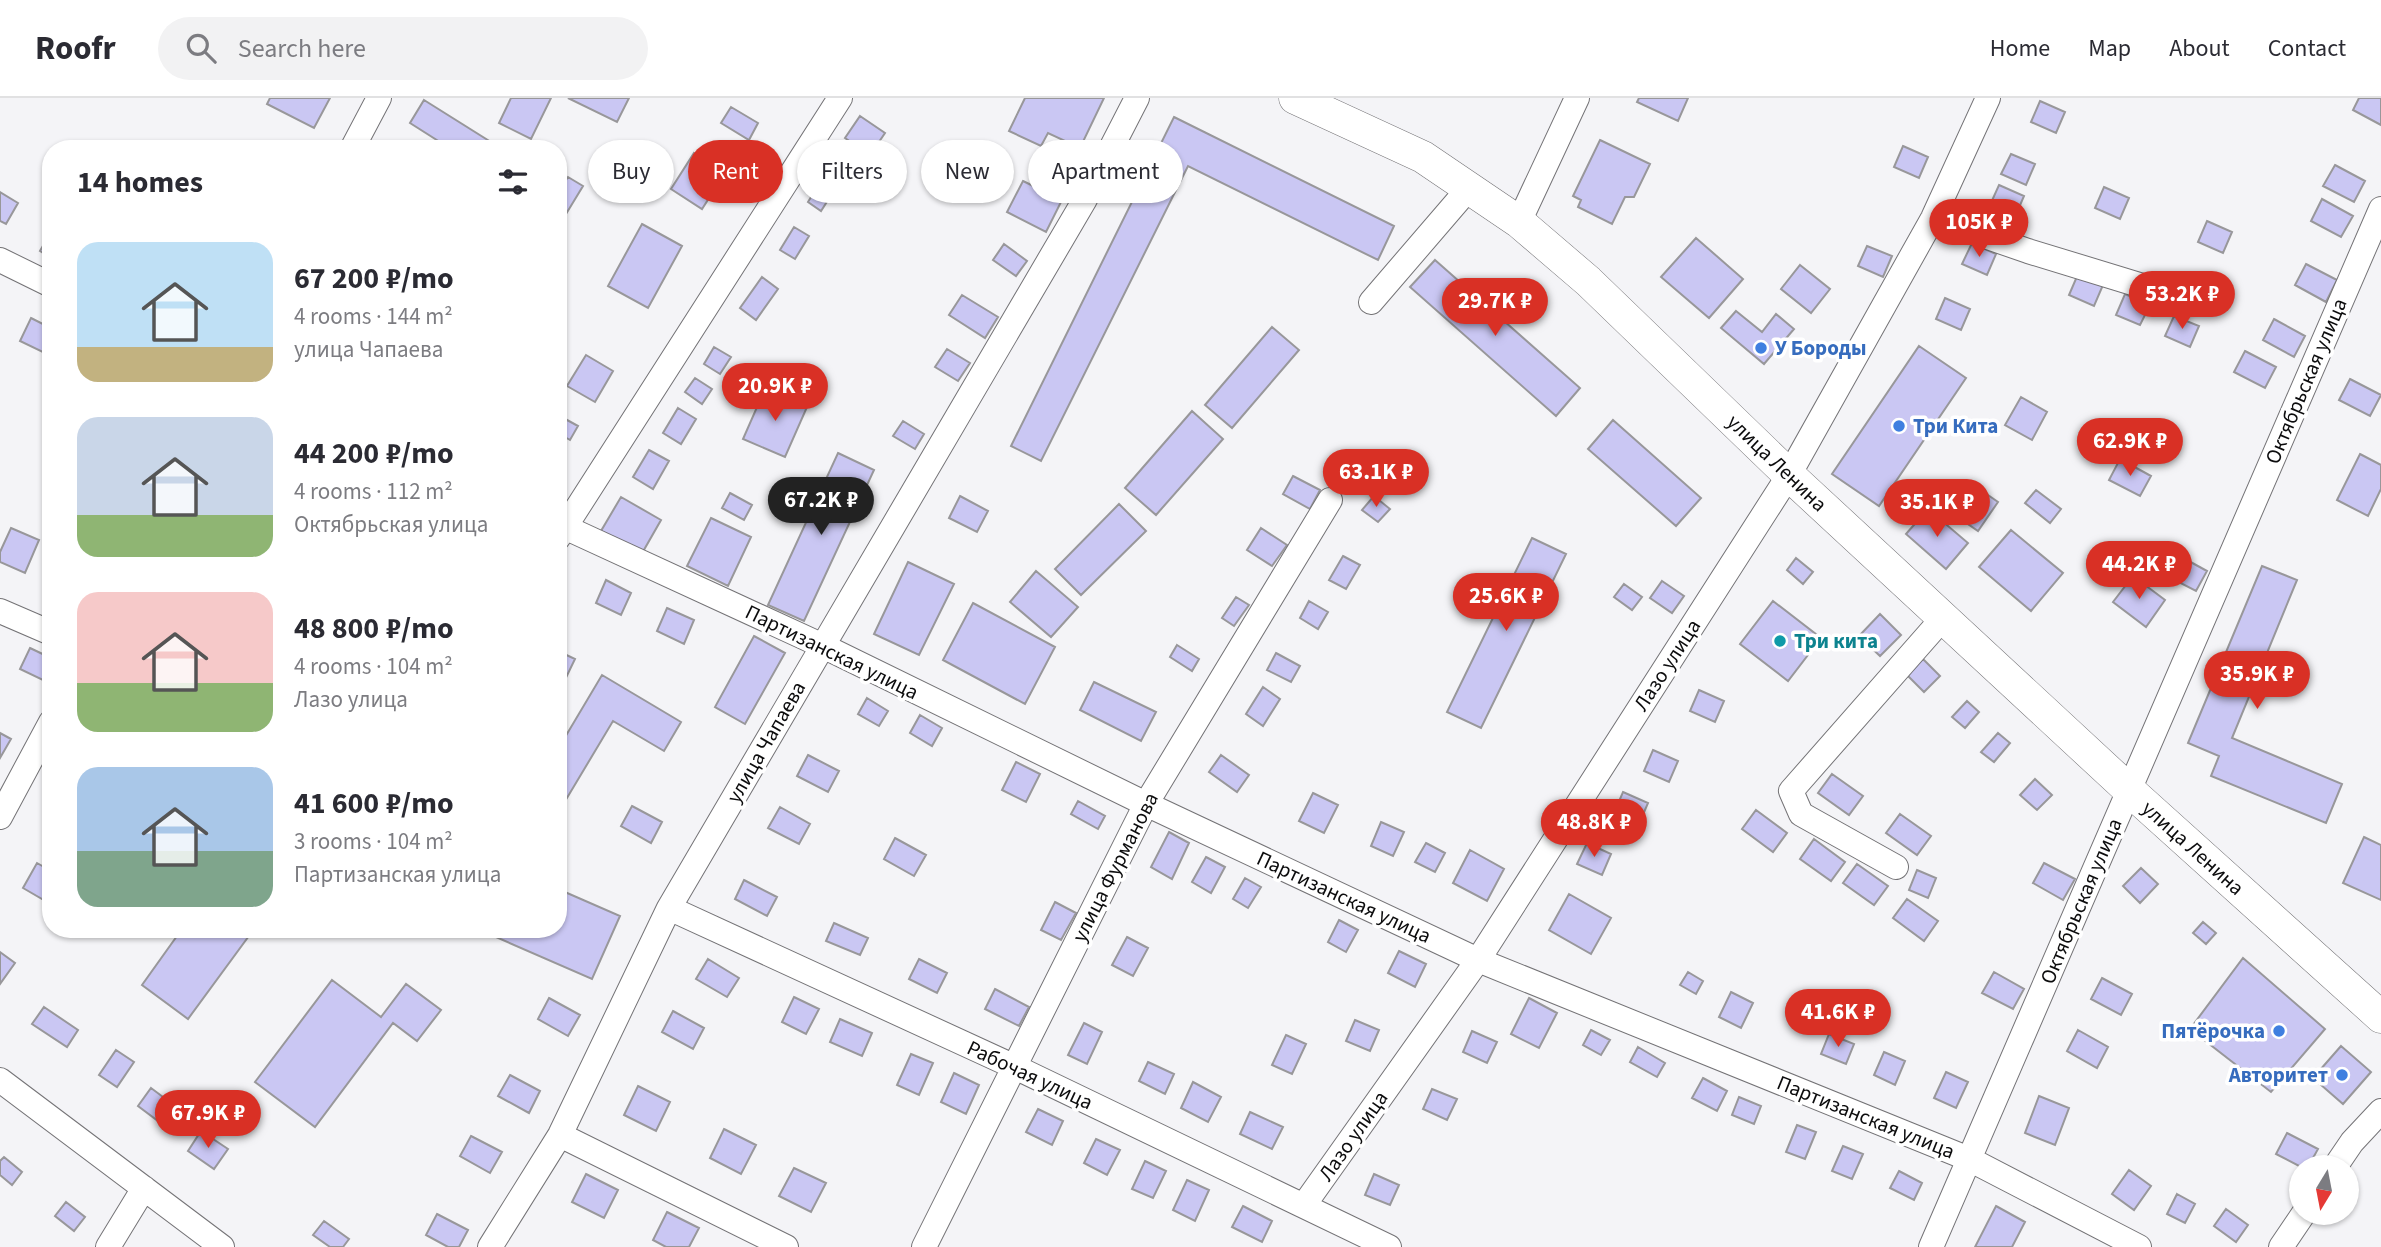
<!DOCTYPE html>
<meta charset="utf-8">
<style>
body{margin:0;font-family:"Source Sans 3",sans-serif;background:#f2f2f3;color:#2b2b33;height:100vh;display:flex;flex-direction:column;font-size:26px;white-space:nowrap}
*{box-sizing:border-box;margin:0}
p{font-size:23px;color:#7c7c81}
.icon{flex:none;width:38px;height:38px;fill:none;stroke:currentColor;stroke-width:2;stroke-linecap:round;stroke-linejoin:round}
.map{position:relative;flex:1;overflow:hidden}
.side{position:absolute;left:42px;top:42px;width:525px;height:798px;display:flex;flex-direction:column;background:#fff;border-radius:28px;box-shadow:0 2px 5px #0004}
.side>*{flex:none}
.guide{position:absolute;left:588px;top:42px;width:665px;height:63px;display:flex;gap:14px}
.needle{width:46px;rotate:190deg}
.fabs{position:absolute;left:2289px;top:1057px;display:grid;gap:14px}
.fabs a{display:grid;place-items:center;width:70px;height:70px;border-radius:50%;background:#fff;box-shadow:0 2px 5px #0004;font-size:35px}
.price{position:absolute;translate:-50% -60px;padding:0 16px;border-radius:24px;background:#d93025;color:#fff;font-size:23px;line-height:46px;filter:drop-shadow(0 2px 4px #0008)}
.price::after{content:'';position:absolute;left:50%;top:42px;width:21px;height:16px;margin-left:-10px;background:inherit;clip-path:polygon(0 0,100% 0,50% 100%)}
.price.selected{background:#222;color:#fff}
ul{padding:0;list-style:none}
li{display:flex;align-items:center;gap:21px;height:175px;padding:0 35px}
li span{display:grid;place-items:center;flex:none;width:196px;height:140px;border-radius:21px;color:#555}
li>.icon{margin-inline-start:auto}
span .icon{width:84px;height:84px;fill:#fffc;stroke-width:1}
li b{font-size:30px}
h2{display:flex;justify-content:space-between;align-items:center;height:84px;padding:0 35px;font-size:30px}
.pill{padding:0 24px;border-radius:32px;background:#fff;box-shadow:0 2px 5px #0004;font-size:24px;line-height:63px}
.pill.selected{background:#d93025;color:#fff}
header{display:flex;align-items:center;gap:42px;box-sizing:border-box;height:98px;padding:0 35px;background:#fff;border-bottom:2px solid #e1e1e2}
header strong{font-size:33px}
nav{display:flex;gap:38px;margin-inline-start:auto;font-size:24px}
.search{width:490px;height:63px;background:#f2f2f3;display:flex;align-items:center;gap:18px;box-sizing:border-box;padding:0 24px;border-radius:38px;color:#7c7c81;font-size:26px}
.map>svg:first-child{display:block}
.building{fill:#cac7f3;stroke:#98979a;stroke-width:2}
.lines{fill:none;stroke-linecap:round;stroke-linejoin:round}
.minor-casing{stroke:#747376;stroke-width:26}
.major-casing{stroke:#747376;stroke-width:33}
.minor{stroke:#fff;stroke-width:24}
.major{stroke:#fff;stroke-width:32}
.shop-dot{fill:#3f7fe0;stroke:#fff;stroke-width:2.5}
.culture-dot{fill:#0f9aa8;stroke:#fff;stroke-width:2.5}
.labels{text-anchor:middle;stroke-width:7;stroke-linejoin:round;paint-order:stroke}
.shop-label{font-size:21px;font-weight:bold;fill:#366cbe;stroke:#fff;text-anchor:start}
.street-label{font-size:21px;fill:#0c0c0d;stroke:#fff}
.culture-label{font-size:21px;font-weight:bold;fill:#0d838f;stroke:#fff;text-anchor:start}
</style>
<header>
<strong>Roofr</strong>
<div class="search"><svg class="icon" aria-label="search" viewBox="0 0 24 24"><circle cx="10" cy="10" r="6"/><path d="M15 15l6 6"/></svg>Search here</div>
<nav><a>Home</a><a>Map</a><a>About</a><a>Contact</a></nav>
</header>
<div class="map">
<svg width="2381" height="1149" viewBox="0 0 2381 1149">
<rect width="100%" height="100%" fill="#f4f4f7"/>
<path class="building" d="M270,0H330L314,30L267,6Z
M511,0H551L531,41L499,25Z
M568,0H629L617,24Z
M1025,0H1104L1080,50L1048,35L1041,48L1009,33Z
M1639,0H1688L1678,23L1637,4Z
M2359,0H2381V27L2353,12Z
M424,2L502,51H451L410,25Z
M2040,3L2065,14L2056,35L2031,24Z
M731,9L758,25L749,42L721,25Z
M860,18L885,35L870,57L845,40Z
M1174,19L1394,128L1378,162L1188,68L1041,363L1011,348Z
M1600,42L1650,66L1634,99H1625L1612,126L1578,109L1581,102L1573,98Z
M1903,48L1928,59L1919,80L1894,69Z
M694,55L725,75L702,111L671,91Z
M2011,56L2035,66L2026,87L2001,76Z
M2335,67L2365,83L2354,104L2323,88Z
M568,79L583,88L563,121L558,118V86L562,88Z
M821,83L835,91L821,113L808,104Z
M1023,83L1062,102L1046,134L1007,114Z
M1999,87L2024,98L2015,119L1990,107Z
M2104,89L2129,100L2120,121L2095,110Z
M0,94L18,105L6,126L0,123Z
M2322,101L2353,118L2341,139L2311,123Z
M2207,123L2232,134L2223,155L2198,144Z
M642,126L682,148L648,210L608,188Z
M794,129L809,138L795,161L780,152Z
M51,134V160L40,153Z
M1696,140L1743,181L1709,220L1661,179Z
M1972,145L1996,156L1987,177L1962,166Z
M1004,146L1027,163L1016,178L993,162Z
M1867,148L1892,158L1883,179L1858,168Z
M1435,162L1580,290L1556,318L1410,189Z
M2306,166L2337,182L2326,204L2295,187Z
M1800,167L1830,191L1811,215L1781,191Z
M2078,176L2103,187L2094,208L2069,197Z
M762,179L778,191L756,222L740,210Z
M2189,179L2214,190L2205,210L2180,200Z
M2125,196L2150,207L2140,227L2116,217Z
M962,197L998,219L985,240L949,217Z
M1945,200L1970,211L1961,232L1936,221Z
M1736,213L1762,234L1776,216L1794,231L1764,266L1721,230Z
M2174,218L2199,228L2190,249L2165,238Z
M31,220L51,230V258L20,243Z
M2274,221L2305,238L2294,259L2263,242Z
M1272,229L1299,252L1232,330L1205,307Z
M1919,248L1966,280L1879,408L1832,376Z
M714,249L731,259L720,276L704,266Z
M947,251L970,265L958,283L935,269Z
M2245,253L2276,269L2265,290L2234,274Z
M586,257L613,273L595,304L567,288Z
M695,280L712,291L702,306L685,294Z
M2350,281L2381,297L2370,318L2339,302Z
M765,291L807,309L785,359L743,341Z
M2021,299L2047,314L2032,342L2005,327Z
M678,310L696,321L681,346L663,335Z
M1192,313L1223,341L1156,417L1125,390Z
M558,317L578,328L570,342L558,335Z
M1613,322L1701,400L1676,428L1588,351Z
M903,323L924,336L915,351L893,338Z
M649,352L669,363L653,391L633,379Z
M838,355L874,372L804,523L768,507Z
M2360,356L2381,367V391L2368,418L2337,402Z
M2120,361L2151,378L2140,398L2109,382Z
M1293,378L1320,392L1310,411L1283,396Z
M1975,388L1998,404L1978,433L1955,417Z
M2036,392L2061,411L2050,425L2025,405Z
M730,395L752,407L744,422L722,410Z
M960,398L988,413L977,434L949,420Z
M1374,398L1390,411L1378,424L1362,412Z
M621,399L661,422L641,457L601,433Z
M1119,406L1146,433L1081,497L1055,471Z
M1928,411L1968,445L1946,471L1906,436Z
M711,420L751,439L728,488L687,468Z
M11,430L39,442L25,475L0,464V454Z
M1261,430L1287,447L1272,468L1247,452Z
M2011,432L2063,475L2031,513L1979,469Z
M1532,440L1566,456L1481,630L1447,614Z
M2176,456L2207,473L2196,493L2165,477Z
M1343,458L1360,467L1346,491L1329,482Z
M1796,460L1813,474L1803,486L1787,472Z
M908,464L954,486L919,557L874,536Z
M2262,468L2297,482L2232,640L2342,686L2326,725L2211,678L2219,658L2188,645Z
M1036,473L1078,509L1051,539L1010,504Z
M2133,478L2165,502L2146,529L2113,504Z
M606,482L631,495L621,517L596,505Z
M1662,483L1684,498L1672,515L1650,500Z
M1624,486L1642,499L1632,512L1614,499Z
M1236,499L1249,507L1234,528L1222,520Z
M1309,503L1328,514L1318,531L1300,520Z
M1773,503L1821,540L1788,583L1740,546Z
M973,505L1055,549L1025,606L943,562Z
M667,510L694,522L684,546L657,533Z
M1880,516L1901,537L1880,558L1859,538Z
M754,538L785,555L745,626L715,609Z
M1177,547L1199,561L1192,573L1170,559Z
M30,550L51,560V575L47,584L20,571Z
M558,553L575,561L561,590L558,588Z
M1276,555L1300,568L1291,584L1267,572Z
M1923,561L1940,578L1924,594L1907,577Z
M602,577L681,624L664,653L613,623L558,715V651Z
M1094,584L1156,614L1141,643L1080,612Z
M1263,589L1280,601L1263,628L1246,616Z
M1699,592L1724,603L1715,624L1690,613Z
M867,600L888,613L879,628L858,616Z
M1967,603L1979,614L1965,630L1952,619Z
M920,617L942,630L932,648L910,635Z
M0,635L11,641L0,660Z
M1998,635L2010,645L1994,664L1981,654Z
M1653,652L1678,663L1669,684L1644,673Z
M808,657L839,673L828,694L797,678Z
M1221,657L1249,677L1237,694L1209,674Z
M1016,664L1040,676L1026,704L1002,692Z
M1832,676L1863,698L1849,717L1818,695Z
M2035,681L2052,697L2037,712L2020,697Z
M1623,694L1648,705L1639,726L1614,715Z
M1313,695L1338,707L1324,735L1299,723Z
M1078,703L1105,718L1098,731L1071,716Z
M632,708L662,724L651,745L621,728Z
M780,709L810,726L799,746L768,730Z
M1756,712L1787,735L1773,754L1742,731Z
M1900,716L1931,738L1917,757L1886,735Z
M1381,724L1404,734L1393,758L1371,748Z
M1169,734L1189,745L1172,781L1151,769Z
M2364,739L2381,747V802L2343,785Z
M895,740L926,757L914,778L884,761Z
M1814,741L1845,764L1831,783L1800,761Z
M1426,745L1445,755L1435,774L1415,764Z
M1587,745L1611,756L1602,777L1577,766Z
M1470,752L1504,771L1487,803L1453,785Z
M1206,759L1225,769L1211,795L1192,784Z
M37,765L51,773L49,805L23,790Z
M2044,765L2075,781L2063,802L2033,785Z
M1857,766L1888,788L1874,807L1843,785Z
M2141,770L2158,786L2140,805L2123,788Z
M1917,772L1936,780L1928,800L1909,792Z
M1245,780L1261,789L1248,810L1233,801Z
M744,782L777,799L767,818L735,801Z
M558,791L620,818L592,881L489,836L491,831H558Z
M1569,796L1611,820L1591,856L1549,832Z
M1907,801L1938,823L1924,843L1893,820Z
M1055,804L1076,815L1061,842L1041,832Z
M1339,822L1358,832L1346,854L1328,844Z
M2203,824L2216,835L2206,846L2193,835Z
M834,825L868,840L860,857L826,843Z
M182,831H254L188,921L142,887Z
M1127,839L1148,850L1133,878L1112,867Z
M1399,853L1426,866L1415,889L1388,875Z
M0,854L15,865L0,886Z
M2243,860L2325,931L2271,994L2190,931Z
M708,861L739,880L727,899L696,881Z
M919,861L947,875L937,895L909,881Z
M1688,874L1703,883L1696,896L1680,887Z
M1994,874L2024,891L2013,911L1982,895Z
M2102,880L2132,896L2121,917L2091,901Z
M332,882L381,919L406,886L441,912L417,943L393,925L315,1029L255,984Z
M995,891L1029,909L1019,928L985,911Z
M1731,894L1753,905L1741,930L1719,919Z
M794,899L819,911L806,936L782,924Z
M549,900L580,917L568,938L538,921Z
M1529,900L1557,915L1539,950L1511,936Z
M44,909L78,932L67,949L32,926Z
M673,913L704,930L693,951L662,934Z
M840,921L872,935L862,958L830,944Z
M1355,922L1379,932L1370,953L1346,943Z
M1084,925L1102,934L1087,966L1068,957Z
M1591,932L1610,942L1601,957L1583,947Z
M2078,932L2108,949L2097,970L2067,953Z
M1472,933L1497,944L1487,965L1463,954Z
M1829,936L1854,946L1846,966L1821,956Z
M1286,937L1306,946L1292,976L1272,967Z
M2341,948L2371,974L2343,1006L2313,980Z
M1638,949L1665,965L1657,979L1630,964Z
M116,952L134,964L117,989L99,977Z
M1884,954L1905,963L1895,987L1874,977Z
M911,956L933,965L919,997L897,987Z
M1148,964L1174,976L1165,996L1139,983Z
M1946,974L1968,984L1956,1010L1934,1000Z
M954,975L979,987L966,1016L941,1004Z
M510,977L540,993L529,1015L498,998Z
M1703,980L1727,993L1717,1013L1692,1000Z
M1193,984L1221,999L1208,1024L1181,1010Z
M638,988L670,1004L656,1033L624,1017Z
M151,990L183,1014L170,1032L138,1008Z
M1432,991L1457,1001L1447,1022L1423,1011Z
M2039,998L2069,1010L2055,1047L2025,1035Z
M1739,999L1761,1008L1754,1026L1732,1017Z
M1038,1011L1063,1023L1052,1047L1026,1034Z
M1250,1014L1283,1029L1272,1051L1240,1036Z
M1797,1027L1816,1034L1805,1061L1786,1054Z
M724,1031L756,1047L741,1076L710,1060Z
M201,1033L228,1051L214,1071L188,1053Z
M2287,1035L2318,1051L2308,1069H2301L2276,1056Z
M471,1038L502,1054L490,1075L460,1058Z
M1096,1041L1120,1052L1107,1077L1084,1065Z
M1843,1048L1863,1056L1852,1081L1832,1073Z
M4,1059L22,1074L12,1087L0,1077V1063Z
M1145,1063L1166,1073L1153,1100L1132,1091Z
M794,1070L826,1085L811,1114L779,1098Z
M2129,1072L2151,1088L2134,1112L2112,1096Z
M1899,1073L1922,1085L1914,1102L1890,1090Z
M586,1076L618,1092L604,1120L572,1104Z
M1374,1076L1399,1087L1390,1107L1365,1097Z
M1187,1082L1209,1092L1195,1123L1173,1112Z
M2177,1096L2195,1106L2185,1125L2167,1116Z
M66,1104L85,1119L74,1133L55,1118Z
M1243,1108L1272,1123L1262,1144L1232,1129Z
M1996,1108L2025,1124L2012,1149H1975Z
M2226,1111L2248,1127L2236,1144L2214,1128Z
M667,1114L699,1130L689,1149H666L653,1142Z
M437,1116L468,1132L459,1149H448L426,1137Z
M324,1123L349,1141L343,1149H330L313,1137Z"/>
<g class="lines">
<defs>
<path id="minor" d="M352,51L379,0
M1933,120L2028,153L2149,190
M1519,124L1577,0
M0,162L51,187
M1371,204L1469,90
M558,426L823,548L1146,706L1478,862L1969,1061L2139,1149
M558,440L840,0
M0,513L51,535
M0,719L51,624
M1896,769L1801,716L1791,693L1943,520
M669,810L1015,969L1389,1149
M0,982L222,1149
M560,1037L786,1149
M2335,1069L2352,1044L2381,1013
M1304,1107L1478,862L1789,377L1933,120L1988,0
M108,1149L144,1090
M490,1149L560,1037L669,810L1084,103L1137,0
M924,1149L1146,706L1330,402
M1931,1149L2381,111
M2281,1149L2304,1115"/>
<path id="major" d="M1295,0L1423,59L1519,124L1588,183L1789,377L2129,692L2381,919"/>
</defs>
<use href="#minor" class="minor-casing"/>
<use href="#major" class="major-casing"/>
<use href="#minor" class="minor"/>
<use href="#major" class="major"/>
</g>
<g class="shop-dot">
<circle cx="1761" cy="250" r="7"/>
<circle cx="1899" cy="328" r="7"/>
<circle cx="2279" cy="933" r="7"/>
<circle cx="2342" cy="977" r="7"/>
</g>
<circle class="culture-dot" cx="1780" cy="543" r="7"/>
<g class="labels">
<g class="shop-label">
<text x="1775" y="257">У Бороды</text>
<text x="1913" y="335">Три Кита</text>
<text x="2265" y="940" text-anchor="end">Пятёрочка</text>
<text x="2328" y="984" text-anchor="end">Авторитет</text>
</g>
<g class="street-label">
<text transform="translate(2306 283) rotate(-67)" y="7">Октябрьская улица</text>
<text transform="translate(1777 365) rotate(44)" y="7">улица Ленина</text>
<text transform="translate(832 554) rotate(26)" y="7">Партизанская улица</text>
<text transform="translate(1667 567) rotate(-57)" y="7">Лазо улица</text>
<text transform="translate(766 644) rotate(-60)" y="7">улица Чапаева</text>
<text transform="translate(2193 750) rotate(42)" y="7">улица Ленина</text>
<text transform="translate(1115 769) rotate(-63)" y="7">улица Фурманова</text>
<text transform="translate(1344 799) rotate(25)" y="7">Партизанская улица</text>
<text transform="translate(2081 803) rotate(-67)" y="7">Октябрьская улица</text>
<text transform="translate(1030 977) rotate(25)" y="7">Рабочая улица</text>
<text transform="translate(1866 1019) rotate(22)" y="7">Партизанская улица</text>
<text transform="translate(1353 1038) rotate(-55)" y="7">Лазо улица</text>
</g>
<g class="culture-label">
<text x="1794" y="550">Три кита</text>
</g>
</g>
</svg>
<div class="fabs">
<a><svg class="needle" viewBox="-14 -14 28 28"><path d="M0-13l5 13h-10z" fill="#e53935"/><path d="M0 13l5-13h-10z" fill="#7c7c81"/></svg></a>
</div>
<b class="price" style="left:1979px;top:161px">105K ₽</b>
<b class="price" style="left:2182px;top:233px">53.2K ₽</b>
<b class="price" style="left:1495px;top:240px">29.7K ₽</b>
<b class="price" style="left:775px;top:325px">20.9K ₽</b>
<b class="price" style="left:2130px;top:380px">62.9K ₽</b>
<b class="price" style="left:1376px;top:411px">63.1K ₽</b>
<b class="price selected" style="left:821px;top:439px">67.2K ₽</b>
<b class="price" style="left:1937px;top:441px">35.1K ₽</b>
<b class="price" style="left:2139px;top:503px">44.2K ₽</b>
<b class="price" style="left:1506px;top:535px">25.6K ₽</b>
<b class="price" style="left:2257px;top:613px">35.9K ₽</b>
<b class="price" style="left:1594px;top:761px">48.8K ₽</b>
<b class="price" style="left:1838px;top:951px">41.6K ₽</b>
<b class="price" style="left:208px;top:1052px">67.9K ₽</b>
<div class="guide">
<a class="pill">Buy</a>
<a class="pill selected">Rent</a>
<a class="pill">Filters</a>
<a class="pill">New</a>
<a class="pill">Apartment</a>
</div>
<section class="side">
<h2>14 homes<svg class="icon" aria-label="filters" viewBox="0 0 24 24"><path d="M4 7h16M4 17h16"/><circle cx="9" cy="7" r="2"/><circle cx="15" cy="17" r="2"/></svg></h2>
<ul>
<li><span style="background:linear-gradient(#bfe0f5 75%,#c2b280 0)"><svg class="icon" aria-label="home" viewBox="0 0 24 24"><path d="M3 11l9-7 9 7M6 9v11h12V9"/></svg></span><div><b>67 200 ₽/mo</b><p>4 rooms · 144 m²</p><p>улица Чапаева</p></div></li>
<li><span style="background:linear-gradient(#c9d6e8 70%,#8fb573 0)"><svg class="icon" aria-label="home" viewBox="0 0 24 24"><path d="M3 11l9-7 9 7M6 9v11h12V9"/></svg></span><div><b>44 200 ₽/mo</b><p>4 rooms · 112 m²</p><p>Октябрьская улица</p></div></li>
<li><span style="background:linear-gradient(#f6c9c9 65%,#8fb573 0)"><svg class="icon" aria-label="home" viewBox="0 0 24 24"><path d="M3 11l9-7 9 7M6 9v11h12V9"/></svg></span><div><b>48 800 ₽/mo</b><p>4 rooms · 104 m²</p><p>Лазо улица</p></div></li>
<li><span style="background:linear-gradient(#a9c7e8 60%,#7fa58c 0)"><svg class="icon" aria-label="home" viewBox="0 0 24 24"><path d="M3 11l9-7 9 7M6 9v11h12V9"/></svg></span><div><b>41 600 ₽/mo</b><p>3 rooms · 104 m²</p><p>Партизанская улица</p></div></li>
</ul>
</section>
</div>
